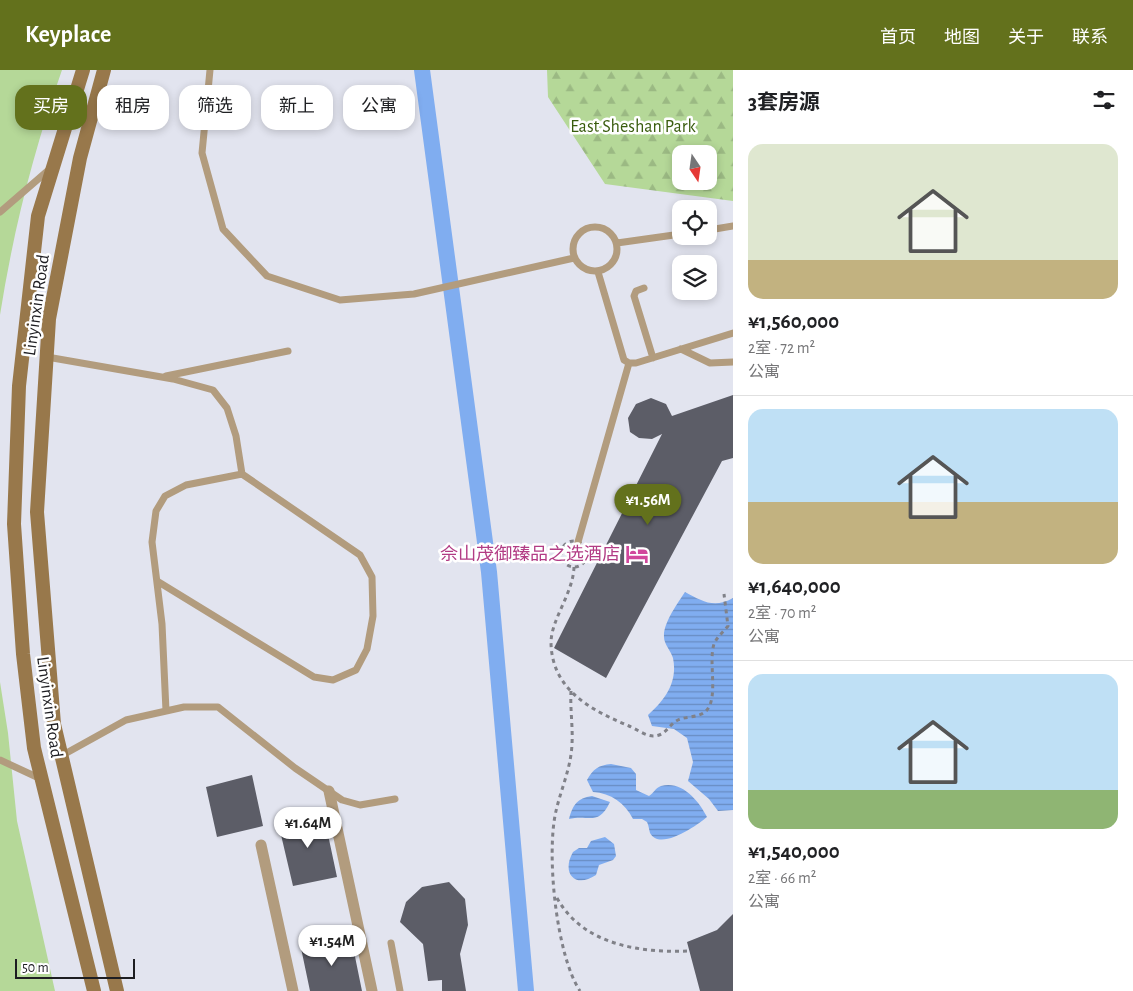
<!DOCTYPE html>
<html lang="zh">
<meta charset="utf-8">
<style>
body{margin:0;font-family:"Alegreya Sans","Noto Sans SC",sans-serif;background:#f2f2f2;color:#202124;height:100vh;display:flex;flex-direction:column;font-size:19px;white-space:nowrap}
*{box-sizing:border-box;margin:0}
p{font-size:16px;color:#757577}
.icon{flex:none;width:28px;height:28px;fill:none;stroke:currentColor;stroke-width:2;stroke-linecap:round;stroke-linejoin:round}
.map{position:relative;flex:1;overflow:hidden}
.panel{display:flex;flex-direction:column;background:#fff;width:400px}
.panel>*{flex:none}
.guide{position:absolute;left:15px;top:15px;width:475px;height:45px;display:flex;gap:10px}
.needle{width:32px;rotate:167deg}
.controls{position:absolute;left:672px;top:75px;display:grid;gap:10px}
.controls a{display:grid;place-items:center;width:45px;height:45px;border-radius:10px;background:#fff;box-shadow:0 2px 8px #0003;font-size:25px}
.scale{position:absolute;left:15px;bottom:12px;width:120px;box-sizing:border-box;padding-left:5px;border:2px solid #1d1d21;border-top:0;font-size:14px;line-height:18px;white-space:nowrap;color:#1d1d21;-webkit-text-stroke:4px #fff;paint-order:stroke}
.price{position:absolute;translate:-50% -42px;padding:0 11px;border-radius:18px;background:#fff;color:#222;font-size:16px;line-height:32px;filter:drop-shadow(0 1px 2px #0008)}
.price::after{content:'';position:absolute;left:50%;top:30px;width:15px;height:11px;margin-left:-8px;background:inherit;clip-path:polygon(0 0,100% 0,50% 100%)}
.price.selected{background:#63711c;color:#fff}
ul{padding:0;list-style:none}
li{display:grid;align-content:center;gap:10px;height:265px;padding:0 15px}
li+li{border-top:1px solid #e0e0e0}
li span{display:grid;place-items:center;height:155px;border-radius:15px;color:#555}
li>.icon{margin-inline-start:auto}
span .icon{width:90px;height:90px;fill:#fffc;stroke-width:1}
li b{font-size:21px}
h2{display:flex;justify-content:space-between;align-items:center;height:60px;padding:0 15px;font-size:21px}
.tag{padding:0 18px;border-radius:15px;background:#fff;box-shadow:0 2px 8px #0003;font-size:18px;line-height:45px}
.tag.selected{background:#63711c;color:#fff}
header{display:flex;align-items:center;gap:30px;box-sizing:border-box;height:70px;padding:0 25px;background:#63711c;color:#fff}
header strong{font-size:24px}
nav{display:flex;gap:28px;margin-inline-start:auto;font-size:18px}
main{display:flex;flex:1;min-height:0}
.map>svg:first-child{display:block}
.forest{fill:url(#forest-firs);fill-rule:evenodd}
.park{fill:#b5d898}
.water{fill:url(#water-rules)}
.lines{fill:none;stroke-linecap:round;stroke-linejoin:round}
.canal{stroke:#80adf0;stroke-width:16}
.building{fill:#5c5d67}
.path{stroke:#808188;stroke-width:3;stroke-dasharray:4 4;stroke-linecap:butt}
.service{stroke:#b29c7e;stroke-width:7}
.pedestrian{stroke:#b29c7e;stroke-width:11}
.secondary{stroke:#98784b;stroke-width:14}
.labels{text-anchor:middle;stroke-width:5;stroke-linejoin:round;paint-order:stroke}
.park-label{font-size:18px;fill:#395c0d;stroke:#fff}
.street-label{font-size:18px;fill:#1d1d21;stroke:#fff}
.hotel-label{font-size:18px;fill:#b23c85;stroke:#fff;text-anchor:end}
</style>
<header>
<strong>Keyplace</strong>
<nav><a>首页</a><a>地图</a><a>关于</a><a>联系</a></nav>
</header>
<main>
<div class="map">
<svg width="733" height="921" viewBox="0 0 733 921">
<defs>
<pattern id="forest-firs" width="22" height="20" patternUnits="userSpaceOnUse" patternTransform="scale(1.25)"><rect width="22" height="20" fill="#b5d898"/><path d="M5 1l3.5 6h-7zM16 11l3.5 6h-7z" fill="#9bb983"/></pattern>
<pattern id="water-rules" width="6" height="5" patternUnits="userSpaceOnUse" patternTransform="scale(1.25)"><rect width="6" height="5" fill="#80adf0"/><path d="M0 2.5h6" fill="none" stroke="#688cc2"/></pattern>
</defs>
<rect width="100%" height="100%" fill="#e2e4ef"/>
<path class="forest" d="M547,0H733V131L605,114L548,27ZM681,84H709V111H681Z"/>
<path class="park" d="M0,0H62C34,79 13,162 0,245Z
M0,612L8,663L17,751L55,921H0Z"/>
<path class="water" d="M685,522C702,531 714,539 733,528V740L718,741L709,729L688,711L693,692L687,668L674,659L652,656L648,645C665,630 678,612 673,588C671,581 664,574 664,567C663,553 678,533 685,522Z
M611,694L631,698L636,704V720L649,726C654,723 655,718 661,716C682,710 699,731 707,747C699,754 660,782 650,763C649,760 649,756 647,752L642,749H633C625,733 611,723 593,722L587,710C593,699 599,695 611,694Z
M592,726L610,732C598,757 589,744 569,749C573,735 577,728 592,726Z
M605,767L614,774L616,786L613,790L599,795L596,805C575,819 561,803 573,782L579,778H587L591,771Z"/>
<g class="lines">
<path class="canal" d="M422,0L489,502L526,921"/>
</g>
<path class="building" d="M733,325V388L722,391L606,608L554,578L662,364L652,369L639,368L630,362L628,348L636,334L651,328L666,334L672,346Z
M252,705L263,756L217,767L206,717Z
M323,741L337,807L293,816L278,752Z
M449,812L465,829L468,855L460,884L466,921H442V910L428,911L423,874L400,852L406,832L422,817Z
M733,844V921H700L687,872L717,860Z
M351,867L362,921H310L301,878Z"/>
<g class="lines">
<path class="path" d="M561 484a13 13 0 1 1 26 0a13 13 0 1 1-26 0Z
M574,497C573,524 551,549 551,573C552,620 591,640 629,656C636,659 646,666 653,666C666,666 668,655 678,650C686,646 699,648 706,641C719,628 708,592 714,574C717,567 723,562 728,556L724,524
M571,621C570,639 573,657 572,674C571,698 561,719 556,741C546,783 556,885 580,921
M557,828C583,875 640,883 689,881"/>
<path class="service" d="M210,0L202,83L223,159L267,206L340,230L414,224L574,188
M0,142L51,98
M573 179a22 22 0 1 1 44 0a22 22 0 1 1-44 0Z
M709,160L733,156
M617,173L681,164
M598,202L624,290L629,293H636L733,263
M644,218L636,221L634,226L653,288
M681,279L710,293L733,292
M47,287L173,309L213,320L227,338L236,366L242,404L186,415L165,426L156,441L152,472L162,554L166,641
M166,306L288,281
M578,472L629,293
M157,511L314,607L333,610L356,600L367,579L373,546L372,507L360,485L242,404
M61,686L126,650L184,637H218L295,698L342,730L360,735L395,729
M0,690L41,709
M391,873L400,921"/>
<path class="pedestrian" d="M329,721L372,921
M261,775L293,921"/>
<path class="secondary" d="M83,0L38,146L19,316L14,454L23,584L34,678L94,921
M104,0L80,88L49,249L37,442L54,654L117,921"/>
</g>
<defs>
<symbol id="hotel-bare" viewBox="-9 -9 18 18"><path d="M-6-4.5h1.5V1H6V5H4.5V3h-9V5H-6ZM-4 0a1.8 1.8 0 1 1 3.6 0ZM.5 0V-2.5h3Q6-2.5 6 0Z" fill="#d1479c" stroke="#fff" stroke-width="2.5" paint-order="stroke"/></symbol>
</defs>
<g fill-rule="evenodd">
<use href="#hotel-bare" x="621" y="468" width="32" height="32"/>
</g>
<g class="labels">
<g class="park-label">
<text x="633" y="62">East Sheshan Park</text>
</g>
<g class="street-label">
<text transform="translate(36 235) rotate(-82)" y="6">Linyinxin Road</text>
<text transform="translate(50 637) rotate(82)" y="6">Linyinxin Road</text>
</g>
<g class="hotel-label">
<text x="620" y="490">佘山茂御臻品之选酒店</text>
</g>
</g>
</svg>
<div class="controls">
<a><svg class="needle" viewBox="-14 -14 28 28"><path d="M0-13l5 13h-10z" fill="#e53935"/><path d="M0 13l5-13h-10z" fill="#757577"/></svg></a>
<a><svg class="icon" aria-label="locate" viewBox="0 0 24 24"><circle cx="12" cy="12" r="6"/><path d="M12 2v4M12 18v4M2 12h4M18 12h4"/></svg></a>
<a><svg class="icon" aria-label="layers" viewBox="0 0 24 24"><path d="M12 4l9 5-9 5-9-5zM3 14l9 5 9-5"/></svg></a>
</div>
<div class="scale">50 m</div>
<b class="price selected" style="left:648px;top:456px">¥1.56M</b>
<b class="price" style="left:308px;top:779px">¥1.64M</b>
<b class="price" style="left:332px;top:897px">¥1.54M</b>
<div class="guide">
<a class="tag selected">买房</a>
<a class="tag">租房</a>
<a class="tag">筛选</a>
<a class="tag">新上</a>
<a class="tag">公寓</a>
</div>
</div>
<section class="panel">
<h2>3套房源<svg class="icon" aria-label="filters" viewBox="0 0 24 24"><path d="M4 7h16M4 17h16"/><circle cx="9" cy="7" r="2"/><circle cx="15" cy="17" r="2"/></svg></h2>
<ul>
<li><span style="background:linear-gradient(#dfe7d0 75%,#c2b280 0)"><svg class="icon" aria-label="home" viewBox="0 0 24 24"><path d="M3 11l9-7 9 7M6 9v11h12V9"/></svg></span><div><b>¥1,560,000</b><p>2室 · 72 m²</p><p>公寓</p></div></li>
<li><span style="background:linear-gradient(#bfe0f5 60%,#c2b280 0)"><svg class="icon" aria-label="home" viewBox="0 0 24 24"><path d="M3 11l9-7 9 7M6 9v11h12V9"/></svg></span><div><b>¥1,640,000</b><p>2室 · 70 m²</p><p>公寓</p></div></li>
<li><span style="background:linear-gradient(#bfe0f5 75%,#8fb573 0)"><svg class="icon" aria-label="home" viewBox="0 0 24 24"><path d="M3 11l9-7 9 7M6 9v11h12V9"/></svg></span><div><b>¥1,540,000</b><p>2室 · 66 m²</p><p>公寓</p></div></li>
</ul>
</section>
</main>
